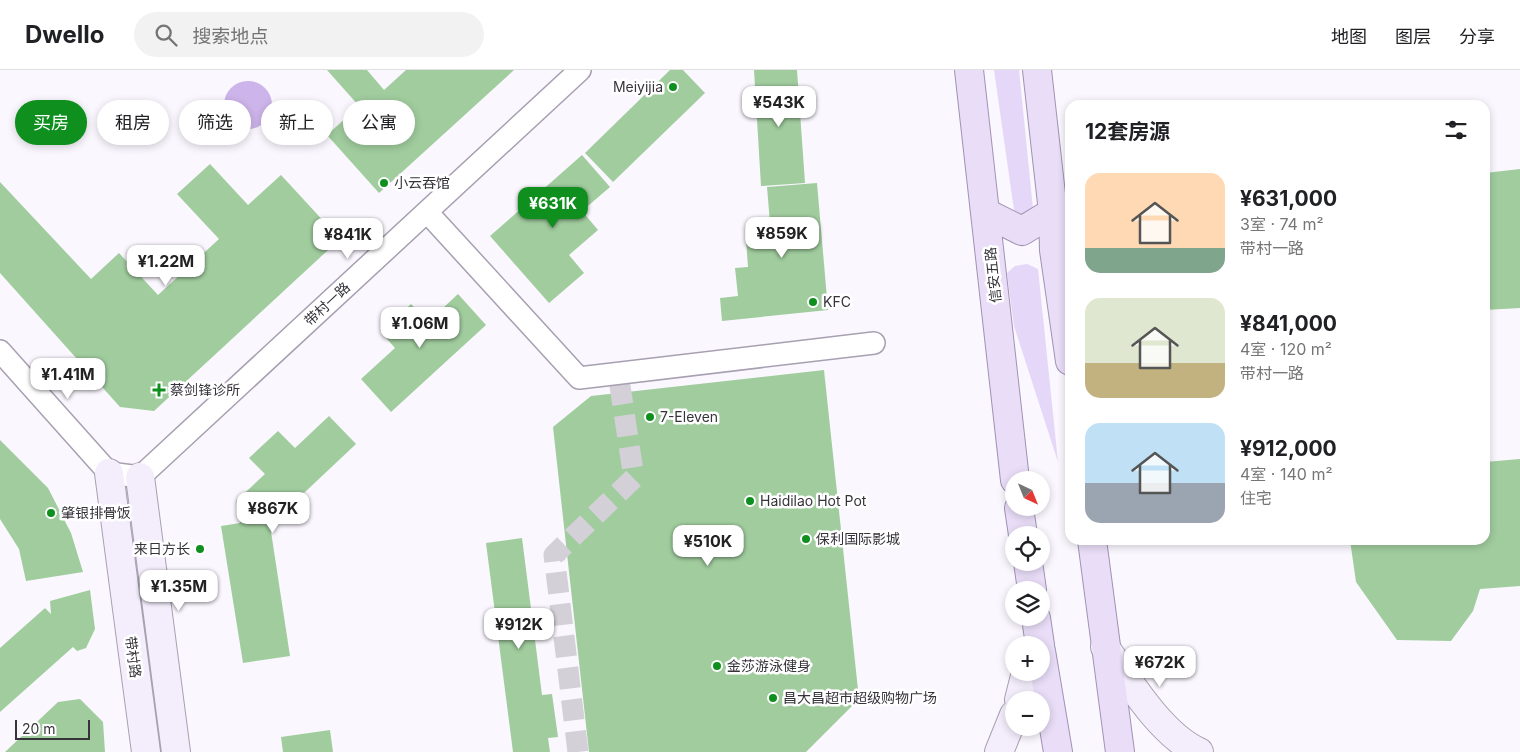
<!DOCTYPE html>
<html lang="zh">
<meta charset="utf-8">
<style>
body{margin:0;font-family:Inter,"Noto Sans SC",sans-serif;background:#f2f2f2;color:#202124;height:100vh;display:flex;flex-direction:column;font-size:19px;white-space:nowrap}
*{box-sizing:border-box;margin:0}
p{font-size:16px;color:#757577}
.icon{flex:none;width:28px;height:28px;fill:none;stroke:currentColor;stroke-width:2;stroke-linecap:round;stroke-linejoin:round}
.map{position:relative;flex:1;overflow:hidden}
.sheet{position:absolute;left:1065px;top:30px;width:425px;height:445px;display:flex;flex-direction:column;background:#fff;border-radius:15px;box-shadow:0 2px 8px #0003}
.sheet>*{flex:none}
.hud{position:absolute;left:15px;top:30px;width:475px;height:45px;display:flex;gap:10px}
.needle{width:32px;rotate:137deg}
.buttons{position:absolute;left:1005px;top:401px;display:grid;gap:10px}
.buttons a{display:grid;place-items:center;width:45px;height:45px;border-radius:50%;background:#fff;box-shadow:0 2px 8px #0003;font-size:25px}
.scale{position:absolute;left:15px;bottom:12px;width:75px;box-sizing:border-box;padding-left:5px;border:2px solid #36333a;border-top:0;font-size:14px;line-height:18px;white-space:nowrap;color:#36333a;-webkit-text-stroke:4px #fff;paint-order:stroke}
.price{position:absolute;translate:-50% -42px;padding:0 11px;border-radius:10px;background:#fff;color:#222;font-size:16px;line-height:32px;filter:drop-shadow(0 1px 2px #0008)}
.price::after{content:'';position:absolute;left:50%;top:30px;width:15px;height:11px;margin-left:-8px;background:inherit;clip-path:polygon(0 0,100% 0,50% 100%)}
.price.active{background:#0e8f1e;color:#fff}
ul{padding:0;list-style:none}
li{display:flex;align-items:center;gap:15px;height:125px;padding:0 20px}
li span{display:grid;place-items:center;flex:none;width:140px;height:100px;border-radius:15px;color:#555}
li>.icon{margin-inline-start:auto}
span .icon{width:60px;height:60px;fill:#fffc;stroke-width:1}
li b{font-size:21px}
h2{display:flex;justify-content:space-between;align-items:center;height:60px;padding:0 20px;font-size:21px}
.chip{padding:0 18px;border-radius:22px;background:#fff;box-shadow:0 2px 8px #0003;font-size:18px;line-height:45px}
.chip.active{background:#0e8f1e;color:#fff}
header{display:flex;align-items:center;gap:30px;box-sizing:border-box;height:70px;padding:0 25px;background:#fff;border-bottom:1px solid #e0e0e0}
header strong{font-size:24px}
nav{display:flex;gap:28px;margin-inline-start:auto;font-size:18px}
.search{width:350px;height:45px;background:#f2f2f2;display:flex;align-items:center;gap:12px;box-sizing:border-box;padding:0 18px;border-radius:28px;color:#757577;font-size:19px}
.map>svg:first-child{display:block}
.green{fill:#e5d7f7}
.water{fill:#cdb4ea}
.building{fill:#a0cc9e}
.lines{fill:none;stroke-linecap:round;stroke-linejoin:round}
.street-tunnel{stroke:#d3d0d7;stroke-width:21;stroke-dasharray:21 11;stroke-linecap:butt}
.street-casing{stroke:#a7a0b1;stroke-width:24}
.secondary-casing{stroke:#a7a0b1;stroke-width:30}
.primary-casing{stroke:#a193b3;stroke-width:30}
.street{stroke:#fff;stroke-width:21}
.secondary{stroke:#f4eefc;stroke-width:28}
.primary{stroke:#e9ddf8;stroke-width:28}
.poi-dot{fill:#0e8f1e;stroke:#fff;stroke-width:2}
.labels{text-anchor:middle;stroke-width:5;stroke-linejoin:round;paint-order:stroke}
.poi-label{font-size:14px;fill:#36333a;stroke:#fff;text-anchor:start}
.street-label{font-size:14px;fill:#36333a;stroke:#fff}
</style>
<header>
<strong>Dwello</strong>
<div class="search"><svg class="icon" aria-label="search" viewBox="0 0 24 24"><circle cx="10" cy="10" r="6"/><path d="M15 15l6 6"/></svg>搜索地点</div>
<nav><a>地图</a><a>图层</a><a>分享</a></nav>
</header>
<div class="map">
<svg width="1520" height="682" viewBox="0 0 1520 682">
<rect width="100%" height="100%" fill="#faf7fe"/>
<path class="green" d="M994,0H1019L1033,139L1020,146L1014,140Z
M1027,194L1038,199L1058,392L1014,256L1007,203L1015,196Z"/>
<path class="water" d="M224 35a24 24 0 1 1 48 0a24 24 0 1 1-48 0Z"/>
<path class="building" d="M327,0H367L384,20L406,0H514L379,123L327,65L359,36Z
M670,0H683L705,23L613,112L585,83Z
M754,0H797L805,113L761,116Z
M582,85L610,117L582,141L598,160L569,185L584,203L549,233L490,166Z
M210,94L248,135L281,105L340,169L154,341L120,337L0,203V112L91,209L119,183L158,225L219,169L177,124Z
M1520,99V238L1485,240V103Z
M817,113L828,240L722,251L720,228L738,226L735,198L748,197L745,156L770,153L767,117Z
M458,224L486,255L391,342L361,309L395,278L381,262L411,234L428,252Z
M824,300L859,629L806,682H589L553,357L591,326Z
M329,346L356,374L270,455L290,586L243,593L221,456L240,453L236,431L265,404L249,388L278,361L295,378Z
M0,370L48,418L71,463L83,502L26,511L19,479L0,449Z
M1520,389V516L1480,519L1473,541L1451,571L1397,570L1356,512L1350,470H1485V392Z
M522,468L542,625L552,624L558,667L548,668L550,682H513L486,473Z
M90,520L95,559L86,578L77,581L73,577L0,642V578L45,538L51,544L50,531Z
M80,629L103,652L105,682H5L58,632Z
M330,660L333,682H283L281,667Z"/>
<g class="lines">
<path class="street-tunnel" d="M578,682L554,485L634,408L618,303"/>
<defs>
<path id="street" d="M427,142L579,308L874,273
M0,281L109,403L140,407L580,0"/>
<path id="secondary" d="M109,403L146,682
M140,407L176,682
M1105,577C1128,610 1161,665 1199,682
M1019,630L1026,602
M999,682L1014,645"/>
<path id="primary" d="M969,0L1015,410
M1037,0L1053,142L1054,180L1070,291
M986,143L1022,161L1053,142
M1019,438L1023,465
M1092,470L1120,682
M1028,492L1032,520
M1036,548L1040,575
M1041,581L1058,682"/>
</defs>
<use href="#street" class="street-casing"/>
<use href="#secondary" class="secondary-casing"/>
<use href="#primary" class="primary-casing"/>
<use href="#street" class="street"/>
<use href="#secondary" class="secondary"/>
<use href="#primary" class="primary"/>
</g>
<g class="poi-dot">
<circle cx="673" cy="17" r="5"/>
<circle cx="384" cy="113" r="5"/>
<circle cx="813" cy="232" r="5"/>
<path d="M156.5 312.5h5v5h5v5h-5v5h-5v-5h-5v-5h5z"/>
<circle cx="650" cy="347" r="5"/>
<circle cx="750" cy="431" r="5"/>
<circle cx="51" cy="443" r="5"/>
<circle cx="806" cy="469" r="5"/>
<circle cx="200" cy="479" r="5"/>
<circle cx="717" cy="596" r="5"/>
<circle cx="773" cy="628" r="5"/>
</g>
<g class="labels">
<g class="poi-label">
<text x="663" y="22" text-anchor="end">Meiyijia</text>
<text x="394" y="118">小云吞馆</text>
<text x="823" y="237">KFC</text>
<text x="170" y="325">蔡剑锋诊所</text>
<text x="660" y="352">7-Eleven</text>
<text x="760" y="436">Haidilao Hot Pot</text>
<text x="61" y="448">肇银排骨饭</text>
<text x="816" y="474">保利国际影城</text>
<text x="190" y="484" text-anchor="end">来日方长</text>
<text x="727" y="601">金莎游泳健身</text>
<text x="783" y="633">昌大昌超市超级购物广场</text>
</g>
<g class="street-label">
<text transform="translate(993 205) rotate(-96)" y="5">信安五路</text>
<text transform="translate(327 234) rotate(-43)" y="5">带村一路</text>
<text transform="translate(133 587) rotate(82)" y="5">带村路</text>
</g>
</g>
</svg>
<div class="buttons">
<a><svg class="needle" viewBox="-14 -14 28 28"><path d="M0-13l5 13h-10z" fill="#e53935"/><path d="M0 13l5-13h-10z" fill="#757577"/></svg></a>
<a><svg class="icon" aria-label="locate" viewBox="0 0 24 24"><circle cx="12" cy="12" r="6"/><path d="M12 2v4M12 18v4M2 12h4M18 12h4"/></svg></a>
<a><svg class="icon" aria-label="layers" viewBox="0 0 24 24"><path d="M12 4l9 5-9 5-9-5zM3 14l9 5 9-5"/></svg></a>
<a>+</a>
<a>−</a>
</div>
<div class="scale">20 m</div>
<b class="price" style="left:779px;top:58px">¥543K</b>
<b class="price active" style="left:553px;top:159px">¥631K</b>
<b class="price" style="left:782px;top:189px">¥859K</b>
<b class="price" style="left:348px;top:190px">¥841K</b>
<b class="price" style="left:166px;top:217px">¥1.22M</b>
<b class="price" style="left:420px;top:279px">¥1.06M</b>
<b class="price" style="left:68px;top:330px">¥1.41M</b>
<b class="price" style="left:273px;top:464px">¥867K</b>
<b class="price" style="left:708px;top:497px">¥510K</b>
<b class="price" style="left:179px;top:542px">¥1.35M</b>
<b class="price" style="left:519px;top:580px">¥912K</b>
<b class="price" style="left:1160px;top:618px">¥672K</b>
<div class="hud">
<a class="chip active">买房</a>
<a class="chip">租房</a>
<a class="chip">筛选</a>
<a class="chip">新上</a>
<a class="chip">公寓</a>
</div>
<section class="sheet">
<h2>12套房源<svg class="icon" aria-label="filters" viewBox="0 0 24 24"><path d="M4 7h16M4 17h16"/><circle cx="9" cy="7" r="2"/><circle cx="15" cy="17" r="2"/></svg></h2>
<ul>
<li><span style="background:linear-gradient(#ffd9b3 75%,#7fa58c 0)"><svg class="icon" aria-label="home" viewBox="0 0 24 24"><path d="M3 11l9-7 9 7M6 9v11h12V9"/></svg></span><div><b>¥631,000</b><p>3室 · 74 m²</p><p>带村一路</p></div></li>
<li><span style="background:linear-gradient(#dfe7d0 65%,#c2b280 0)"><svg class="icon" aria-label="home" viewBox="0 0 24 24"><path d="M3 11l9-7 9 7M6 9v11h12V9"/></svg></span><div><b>¥841,000</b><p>4室 · 120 m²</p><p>带村一路</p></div></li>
<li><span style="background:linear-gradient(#bfe0f5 60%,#9aa5b1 0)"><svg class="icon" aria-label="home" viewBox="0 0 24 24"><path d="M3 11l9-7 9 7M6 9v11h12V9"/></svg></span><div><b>¥912,000</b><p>4室 · 140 m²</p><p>住宅</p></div></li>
</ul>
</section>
</div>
